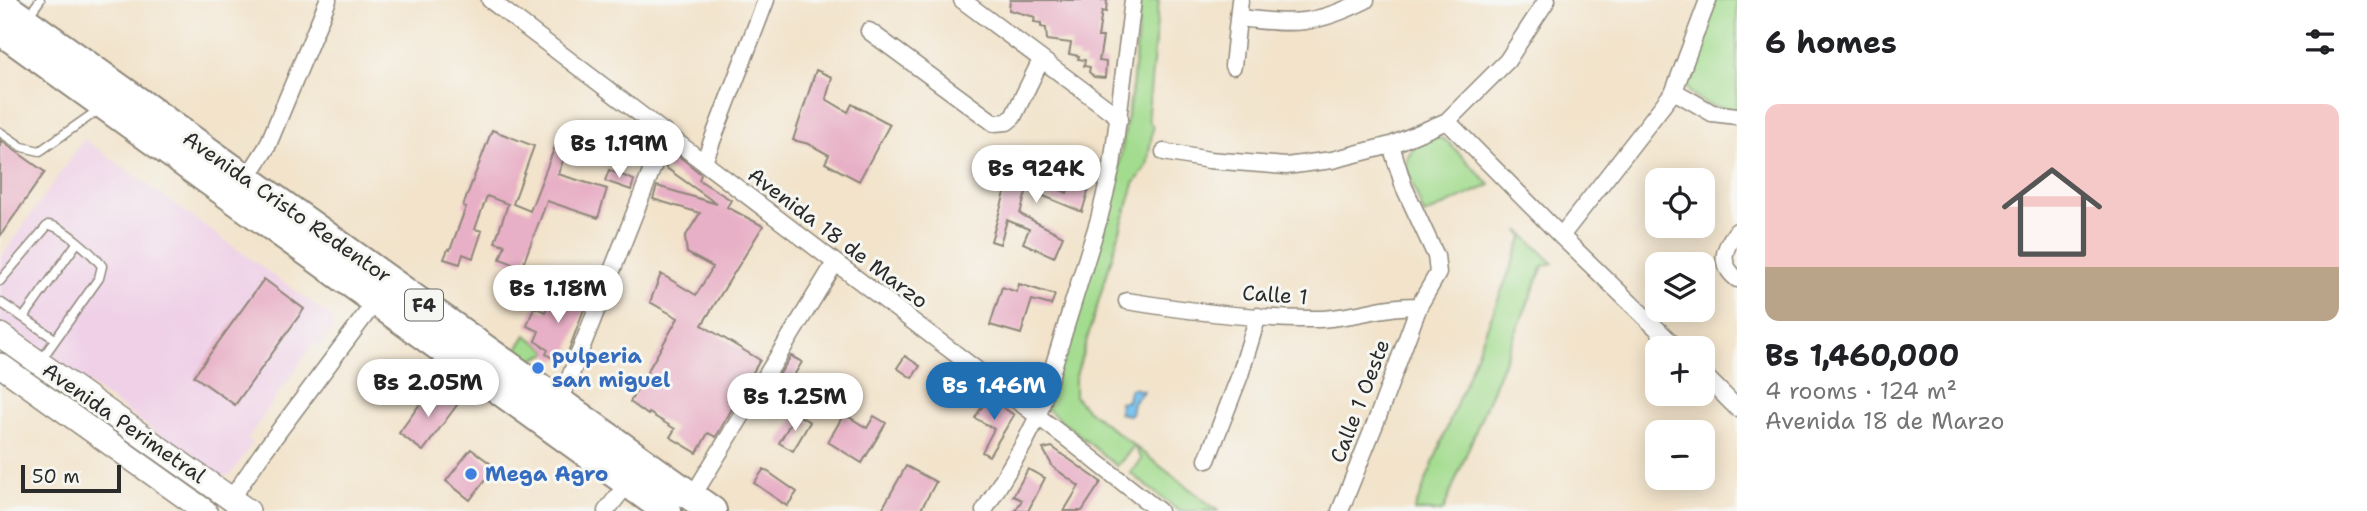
<!DOCTYPE html>
<meta charset="utf-8">
<style>
body{margin:0;font-family:"Shantell Sans",sans-serif;background:#f2f2f2;color:#202124;height:100vh;display:flex;flex-direction:column;font-size:26px;white-space:nowrap}
*{box-sizing:border-box;margin:0}
p{font-size:23px;color:#757577}
.icon{flex:none;width:38px;height:38px;fill:none;stroke:currentColor;stroke-width:2;stroke-linecap:round;stroke-linejoin:round}
.map{position:relative;flex:1;overflow:hidden}
.sheet{display:flex;flex-direction:column;background:#fff;width:630px}
.sheet>*{flex:none}
.controls{position:absolute;left:1645px;top:168px;display:grid;gap:14px}
.controls a{display:grid;place-items:center;width:70px;height:70px;border-radius:14px;background:#fff;box-shadow:0 4px 18px #0003;font-size:35px}
.scale{position:absolute;left:21px;bottom:18px;width:100px;box-sizing:border-box;padding-left:7px;border:4px solid #2b2b2b;border-top:0;font-size:19px;line-height:24px;white-space:nowrap;color:#2b2b2b;-webkit-text-stroke:5px #f6f6f2;paint-order:stroke}
.price{position:absolute;translate:-50% -60px;padding:0 16px;border-radius:24px;background:#fff;color:#222;font-size:23px;line-height:46px;filter:drop-shadow(0 2px 4px #0008)}
.price::after{content:'';position:absolute;left:50%;top:42px;width:21px;height:16px;margin-left:-10px;background:inherit;clip-path:polygon(0 0,100% 0,50% 100%)}
.price.selected{background:#1f6fb2;color:#fff}
ul{padding:0;list-style:none}
li{display:grid;align-content:center;gap:14px;height:371px;padding:0 28px}
li+li{border-top:2px solid #e0e0e0}
li span{display:grid;place-items:center;height:217px;border-radius:14px;color:#555}
li>.icon{margin-inline-start:auto}
span .icon{width:126px;height:126px;fill:#fffc;stroke-width:1}
li b{font-size:30px}
h2{display:flex;justify-content:space-between;align-items:center;height:84px;padding:0 28px;font-size:30px}
main{display:flex;flex:1;min-height:0}
.map>svg:first-child{display:block}
.built{fill:#efd0e7}
.green{fill:#a3dc8e;stroke:#67845c;stroke-width:2}
.water{fill:#74bfed;stroke:#50758c;stroke-width:2}
.building{fill:#e8b0c6}
.lines{fill:none;stroke-linecap:round;stroke-linejoin:round}
.lane-casing{stroke:#8e877a;stroke-width:11}
.street-casing{stroke:#8e877a;stroke-width:19}
.secondary-casing{stroke:#8e877a;stroke-width:26}
.highway-casing{stroke:#8e877a;stroke-width:32}
.lane{stroke:#fff;stroke-width:8}
.street{stroke:#fff;stroke-width:16}
.secondary{stroke:#fff;stroke-width:23}
.highway{stroke:#fff;stroke-width:28}
.shop-dot{fill:#3f7fe0;stroke:#f6f6f2;stroke-width:2.5}
.labels{text-anchor:middle;stroke-width:6;stroke-linejoin:round;paint-order:stroke}
.shield{fill:#f6f6f2;stroke:#686867;stroke-width:2}
.shield-label{font-size:19px;font-weight:bold;fill:#2b2b2b}
.street-label{font-size:21px;fill:#2b2b2b;stroke:#f6f6f2}
.shop-label{font-size:21px;font-weight:bold;fill:#366cbe;stroke:#f6f6f2;text-anchor:start}
</style>
<main>
<div class="map">
<svg width="1737" height="511" viewBox="0 0 1737 511">
<rect width="100%" height="100%" fill="#f6f6f2"/>
<filter id="ink" filterUnits="userSpaceOnUse"><feTurbulence type="fractalNoise" baseFrequency=".0143" numOctaves="2"/><feDisplacementMap in="SourceGraphic" scale="14" xChannelSelector="R" yChannelSelector="G"/><feConvolveMatrix kernelMatrix="1 2 1 2 8 2 1 2 1" color-interpolation-filters="sRGB"/></filter>
<filter id="wash" filterUnits="userSpaceOnUse"><feTurbulence type="fractalNoise" baseFrequency=".00686" numOctaves="4" result="noise"/><feDisplacementMap in="SourceGraphic" scale="28" xChannelSelector="R" yChannelSelector="G"/><feGaussianBlur stdDeviation="1.57" result="paint"/><feColorMatrix in="noise" values="0 0 0 0 0 0 0 0 0 0 0 0 0 0 0 0 0 1.4 0 .05"/><feComposite in="paint" operator="in"/></filter>
<g filter="url(#wash)">
<rect width="100%" height="100%" fill="#f2e3ca"/>
<path class="built" d="M84,139L334,319L333,327L320,346L314,343L248,438L253,443L231,474L226,476L216,475L0,321V259Z"/>
<path class="green" d="M1141,0H1159L1148,112L1149,121L1153,127L1147,166L1134,184L1075,379V396L1083,406L1218,511H1179L1130,473L1142,460L1134,446L1117,466L1046,408L1115,189L1132,89Z
M1716,0H1737V110C1718,108 1686,103 1685,78C1685,65 1697,49 1703,37C1708,25 1712,12 1716,0Z
M1429,138H1441L1449,143L1490,185L1424,215L1406,166C1407,150 1416,145 1429,138Z
M1519,230L1553,263L1543,266L1443,511H1414L1523,237Z
M526,335L548,350L546,354L525,363L514,354Z"/>
<path class="water" d="M1133,388L1143,391L1133,403L1131,414L1128,415L1119,413L1120,402L1127,401L1129,390Z"/>
<g id="blocks">
<path class="building" d="M1010,0H1107L1106,12L1102,11L1098,37H1103L1099,61L1106,62L1105,78L1094,77L1089,72L1090,67L1084,66L1085,60L1078,59L1079,56L1069,54L1071,43L1047,40L1046,28L1041,27V23L1034,22L1035,17L1009,10Z
M816,70L832,77L826,99L848,112L852,104L890,124L859,181L825,163L829,155L809,144L793,140Z
M492,130L534,146L513,204L530,211L556,144L568,148L558,174L607,189L598,218L547,201L522,267L500,259L505,245L495,242L508,204L487,196L475,229L482,231L473,258L463,254L460,264L444,259L448,249L450,250L466,207L463,206Z
M0,140L45,172L0,236Z
M675,153L701,174L699,180L731,200L727,207L763,226L702,325L760,360L716,437L708,433L697,453L670,437L675,429L649,413L648,415L630,402L678,318L650,302L661,274L696,295L713,267L687,253L685,237L700,213L653,199L657,186L717,204L665,167Z
M1016,155L1038,163L1033,178L1067,193L1074,173L1091,182L1082,212L1027,189L1020,214L1063,236L1054,257L1023,243L1029,229L1007,220L1000,244L991,241Z
M609,170L634,180L631,190L605,181Z
M264,279L304,309L235,405L194,376Z
M1019,284L1055,295L1051,305L1032,300L1021,334L990,325L1002,287L1017,292Z
M570,295L587,301L567,355L556,360L546,354L548,350L535,341L539,331L527,326L534,307L545,312L551,297L566,304Z
M791,356L802,362L790,382L779,375Z
M905,356L920,366L912,378L897,368Z
M946,369L960,379L951,394L936,384Z
M433,386L457,405L423,451L399,433Z
M988,397L1014,415L989,456L982,452L994,429L975,418Z
M796,414L810,422L793,451L779,443Z
M844,414L867,428L874,416L886,423L862,463L828,442Z
M1052,447L1101,482L1082,511H1064L1079,486L1053,467L1043,449Z
M471,449L495,467L470,500L446,481Z
M906,466L936,482L920,511H881Z
M764,469L797,492L787,506L754,483Z
M1028,469L1045,478L1028,511H1015L1022,500L1013,496Z"/>
</g>
</g>
<g filter="url(#ink)">
<use href="#blocks" fill-opacity="0" stroke="#8e877a" stroke-width="2"/>
<g class="lines">
<defs>
<path id="lane" d="M32,11L40,0
M0,132L22,147L40,151L97,111
M0,281L48,225C63,226 93,254 102,266L99,278L41,360
M0,302L55,339
M24,317L77,243"/>
<path id="street" d="M490,0L1065,437L1159,511
M962,0L1120,118
M1240,18C1294,25 1316,25 1366,0
M869,31L994,123L1007,122L1013,117L1041,60
M1233,66L1240,0
M1674,91L1712,113L1737,116
M1447,121L1561,236L1677,348
M1164,152L1209,160L1286,166L1332,160L1391,145L1447,121L1507,61L1547,0
M704,162L766,0
M247,178L267,147L328,0
M1737,231C1723,249 1718,263 1737,279
M1561,236L1674,91L1708,0
M1127,301C1188,311 1257,320 1319,319C1353,318 1385,305 1419,306
M1703,374L1737,408
M560,402L666,134
M1207,460L1240,375L1258,316
M692,497L835,263
M231,499L261,455L375,302
M606,511L628,483
M984,511L1025,442L1038,416L1099,219L1112,166L1133,0
M1340,511L1377,419L1419,306L1438,273L1436,256L1404,187L1391,145"/>
<path id="secondary" d="M0,335L248,511
M0,365L205,511"/>
<path id="highway" d="M0,3L712,511
M0,30L667,511"/>
</defs>
<use href="#lane" class="lane-casing"/>
<use href="#street" class="street-casing"/>
<use href="#secondary" class="secondary-casing"/>
<use href="#highway" class="highway-casing"/>
<use href="#lane" class="lane"/>
<use href="#street" class="street"/>
<use href="#secondary" class="secondary"/>
<use href="#highway" class="highway"/>
</g>
</g>
<g class="shop-dot">
<circle cx="538" cy="368" r="7"/>
<circle cx="471" cy="474" r="7"/>
</g>
<g class="labels">
<rect class="shield" x="405" y="289.5" width="38" height="31" rx="5"/>
<g class="shield-label">
<text x="424" y="312">F4</text>
</g>
<g class="street-label">
<text transform="translate(287 207) rotate(35)" y="7">Avenida Cristo Redentor</text>
<text transform="translate(838 238) rotate(37)" y="7">Avenida 18 de Marzo</text>
<text transform="translate(1275 295) rotate(4)" y="7">Calle 1</text>
<text transform="translate(1360 401) rotate(-69)" y="7">Calle 1 Oeste</text>
<text transform="translate(124 423) rotate(35)" y="7">Avenida Perimetral</text>
</g>
<g class="shop-label">
<text x="552" y="363">pulperia<tspan x="552" dy="24">san miguel</tspan></text>
<text x="485" y="481">Mega Agro</text>
</g>
</g>
</svg>
<div class="controls">
<a><svg class="icon" aria-label="locate" viewBox="0 0 24 24"><circle cx="12" cy="12" r="6"/><path d="M12 2v4M12 18v4M2 12h4M18 12h4"/></svg></a>
<a><svg class="icon" aria-label="layers" viewBox="0 0 24 24"><path d="M12 4l9 5-9 5-9-5zM3 14l9 5 9-5"/></svg></a>
<a>+</a>
<a>−</a>
</div>
<div class="scale">50 m</div>
<b class="price" style="left:619px;top:180px">Bs 1.19M</b>
<b class="price" style="left:1036px;top:205px">Bs 924K</b>
<b class="price" style="left:558px;top:325px">Bs 1.18M</b>
<b class="price" style="left:428px;top:419px">Bs 2.05M</b>
<b class="price selected" style="left:994px;top:422px">Bs 1.46M</b>
<b class="price" style="left:795px;top:433px">Bs 1.25M</b>
</div>
<section class="sheet">
<h2>6 homes<svg class="icon" aria-label="filters" viewBox="0 0 24 24"><path d="M4 7h16M4 17h16"/><circle cx="9" cy="7" r="2"/><circle cx="15" cy="17" r="2"/></svg></h2>
<ul>
<li><span style="background:linear-gradient(#f6c9c9 75%,#b9a48a 0)"><svg class="icon" aria-label="home" viewBox="0 0 24 24"><path d="M3 11l9-7 9 7M6 9v11h12V9"/></svg></span><div><b>Bs 1,460,000</b><p>4 rooms · 124 m²</p><p>Avenida 18 de Marzo</p></div></li>
</ul>
</section>
</main>
